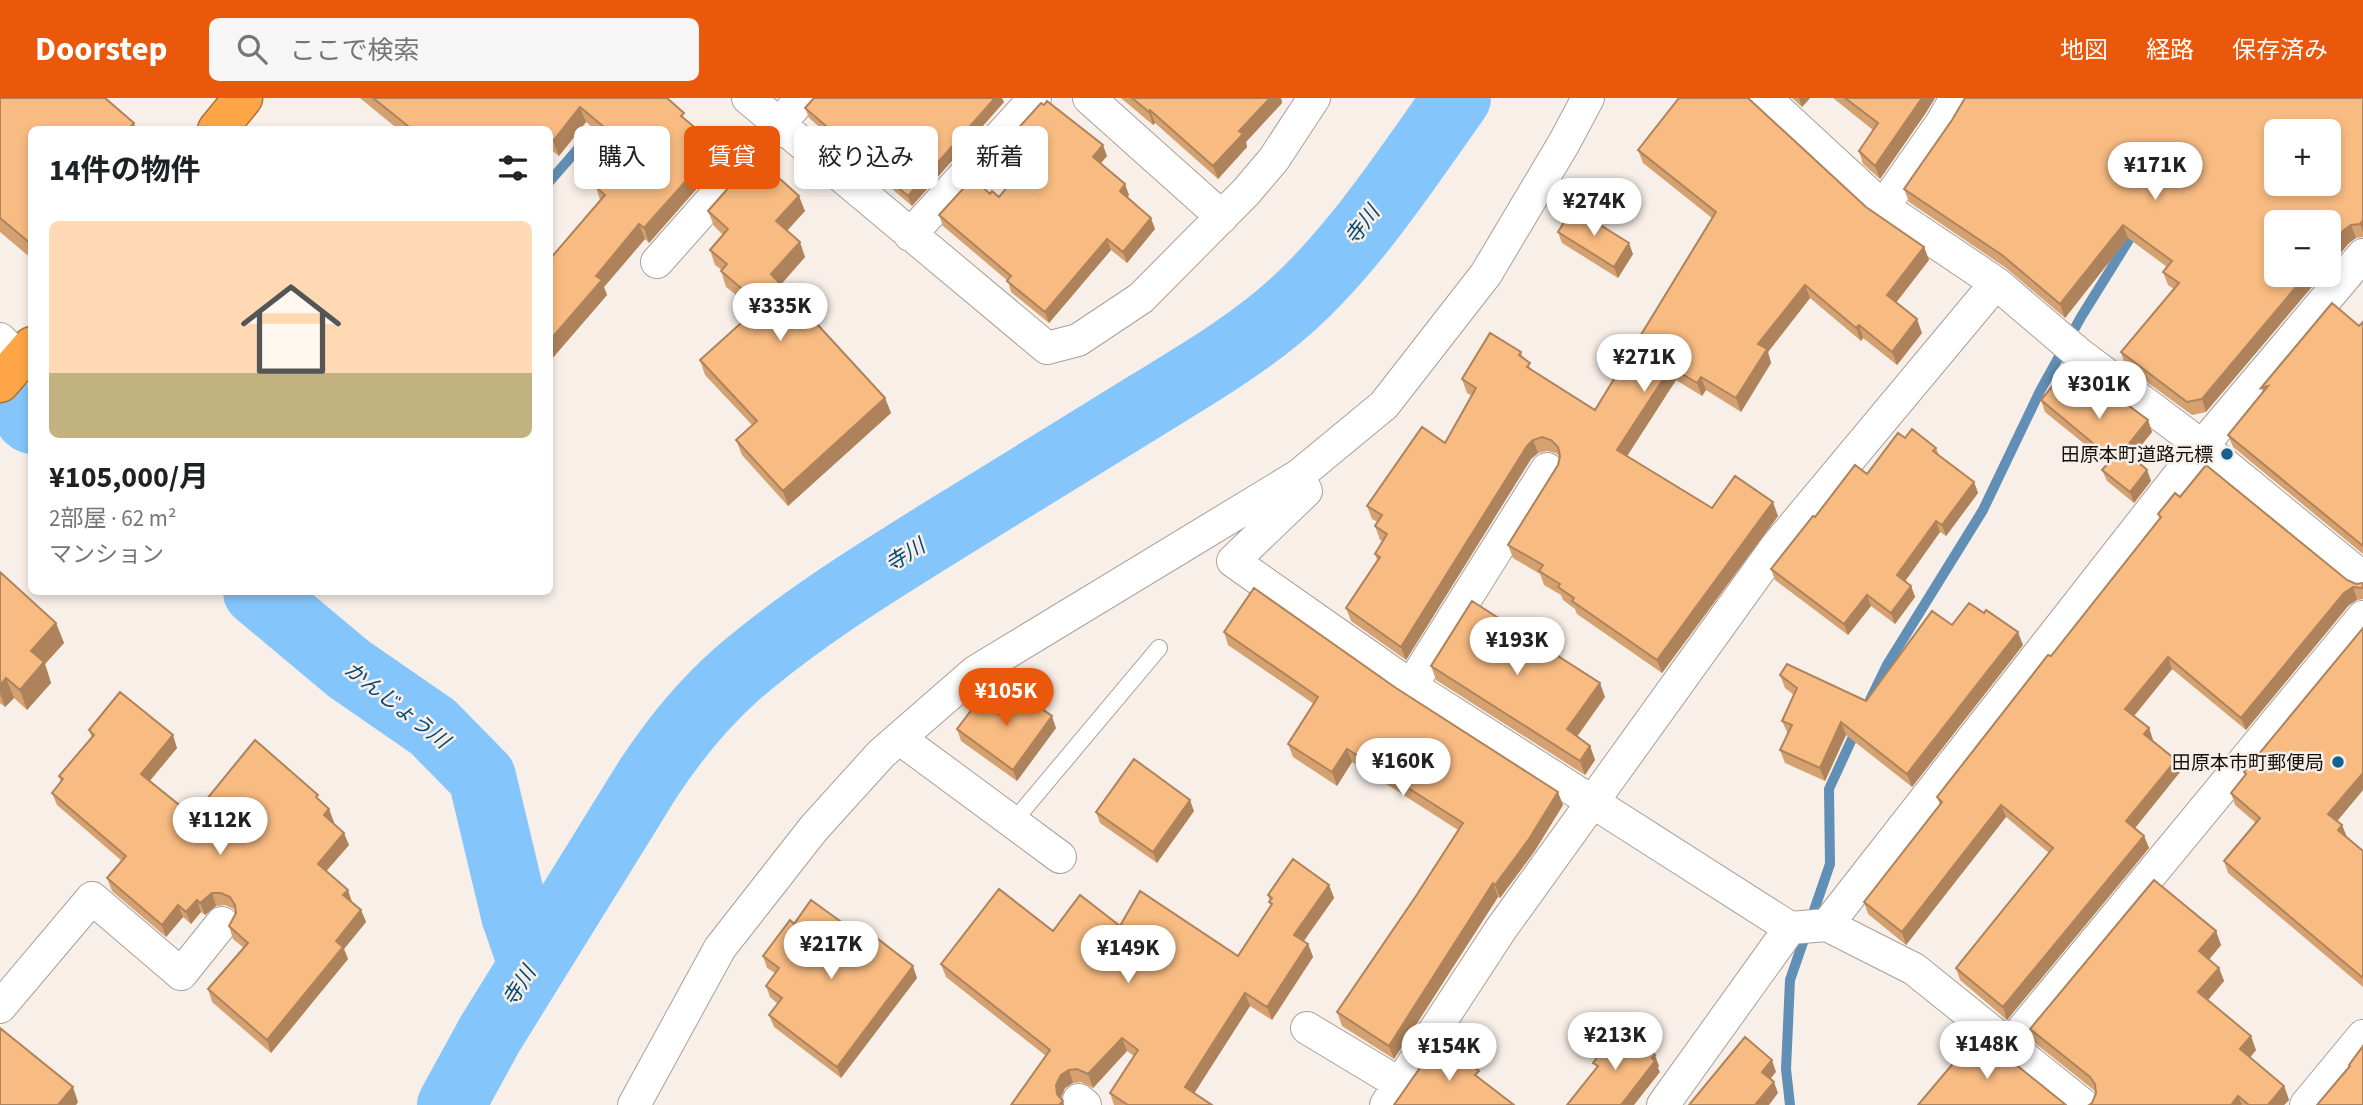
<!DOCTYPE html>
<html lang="ja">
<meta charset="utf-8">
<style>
body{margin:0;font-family:"Source Sans 3","Noto Sans JP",sans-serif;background:#f6f6f6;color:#202124;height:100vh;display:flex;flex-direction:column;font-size:26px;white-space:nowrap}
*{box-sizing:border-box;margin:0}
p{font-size:23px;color:#757577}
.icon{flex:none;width:38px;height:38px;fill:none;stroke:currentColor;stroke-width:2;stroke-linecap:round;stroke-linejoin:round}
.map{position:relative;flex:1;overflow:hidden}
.drawer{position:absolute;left:28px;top:28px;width:525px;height:469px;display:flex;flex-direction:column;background:#fff;border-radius:10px;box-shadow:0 4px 10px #0003}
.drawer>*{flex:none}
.top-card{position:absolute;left:574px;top:28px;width:665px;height:63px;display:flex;gap:14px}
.fabs{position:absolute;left:2264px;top:21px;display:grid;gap:14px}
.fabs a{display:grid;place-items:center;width:77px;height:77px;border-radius:10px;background:#fff;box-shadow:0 4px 10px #0003;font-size:35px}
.price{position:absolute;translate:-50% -60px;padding:0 16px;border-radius:24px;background:#fff;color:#222;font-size:23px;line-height:46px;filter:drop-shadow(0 2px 4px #0008)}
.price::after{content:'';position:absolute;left:50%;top:42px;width:21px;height:16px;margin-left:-10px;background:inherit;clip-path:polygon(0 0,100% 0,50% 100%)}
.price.on{background:#ea580c;color:#fff}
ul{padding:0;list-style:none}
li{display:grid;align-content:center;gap:14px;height:371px;padding:0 21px}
li span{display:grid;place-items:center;height:217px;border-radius:10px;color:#555}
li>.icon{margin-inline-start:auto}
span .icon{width:126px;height:126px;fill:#fffc;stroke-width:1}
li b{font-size:30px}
h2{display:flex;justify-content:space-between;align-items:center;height:84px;padding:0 21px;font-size:30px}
.pill{padding:0 24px;border-radius:10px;background:#fff;box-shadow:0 4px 10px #0003;font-size:24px;line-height:63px}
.pill.on{background:#ea580c;color:#fff}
header{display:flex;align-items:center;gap:42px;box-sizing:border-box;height:98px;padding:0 35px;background:#ea580c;color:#fff}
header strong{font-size:33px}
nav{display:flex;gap:38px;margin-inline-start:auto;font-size:24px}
.search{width:490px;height:63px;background:#f6f6f6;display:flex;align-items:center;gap:18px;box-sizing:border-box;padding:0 24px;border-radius:10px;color:#757577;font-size:26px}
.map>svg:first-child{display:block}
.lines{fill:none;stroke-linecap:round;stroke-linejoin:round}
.stream{stroke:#628fb5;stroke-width:10}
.river{stroke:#84c6fc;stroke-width:68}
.lane-casing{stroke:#a8a099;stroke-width:18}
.street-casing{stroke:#a8a099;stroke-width:34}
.highway-casing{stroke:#ac7134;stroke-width:41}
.lane{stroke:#fff;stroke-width:16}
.street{stroke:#fff;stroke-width:32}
.highway{stroke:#fea548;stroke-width:38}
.wall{fill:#d5a170}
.shaded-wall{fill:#ae835b}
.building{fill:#f8bb82;stroke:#ae835b;stroke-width:2;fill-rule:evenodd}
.poi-dot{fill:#146093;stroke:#f8efe8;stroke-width:2.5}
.labels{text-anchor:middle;stroke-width:5;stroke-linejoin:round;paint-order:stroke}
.poi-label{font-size:19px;fill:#13100e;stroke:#f8efe8;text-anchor:end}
.water-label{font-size:21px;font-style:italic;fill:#054a75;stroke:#f8efe8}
</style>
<header>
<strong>Doorstep</strong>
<div class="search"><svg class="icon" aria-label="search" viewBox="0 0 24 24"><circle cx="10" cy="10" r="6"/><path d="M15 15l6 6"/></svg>ここで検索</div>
<nav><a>地図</a><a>経路</a><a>保存済み</a></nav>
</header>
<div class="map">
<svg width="2363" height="1007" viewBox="0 0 2363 1007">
<rect width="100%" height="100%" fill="#f8efe8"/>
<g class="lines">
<path class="stream" d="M550,83L602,23
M1870,602L1887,567L1983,412L2040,293L2081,219L2137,129
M1790,1007L1786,971L1790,882L1830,766L1829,691L1857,630"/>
<path class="river" d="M29,320L32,322
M257,494L349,571L433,629L482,679L515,817L532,866
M451,1007L490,936L648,681C673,643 704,605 738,575C802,520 875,475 946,431C1013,390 1080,348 1147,307C1191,280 1237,253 1277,220C1347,163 1405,73 1457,0"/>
<defs>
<path id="lane" d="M1013,724L1159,550"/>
<path id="street" d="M748,0L1047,250L1078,242L1141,200L1246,94L1274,61L1314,0
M1089,0L1222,119
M1765,0L1883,109L1996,185L2078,255L2202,348L2363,480
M1883,109L1941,26L1956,0
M910,137L1035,0
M657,164L802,0
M0,241L21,261
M1299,379L1306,393L1233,463L1411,588L1790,830L1827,827L1914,871L2083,1007
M1411,588L1547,371
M899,640L1060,759
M1827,827L2202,348L2363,157
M0,909L92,800L181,876L222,825
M1307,930L1400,986
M2010,947L2363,519
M1079,1002L1085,1007
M634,1007L720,850L814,730L881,656L975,574L1298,378L1384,307L1486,176L1564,45L1588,0
M1386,1007L1501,831L1776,449L1996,185
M1663,1007L1790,830
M2306,1007L2363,938"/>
<path id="highway" d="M217,32L243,0
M0,285L32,248"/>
</defs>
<use href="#lane" class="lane-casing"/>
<use href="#street" class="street-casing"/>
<use href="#highway" class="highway-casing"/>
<use href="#lane" class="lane"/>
<use href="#street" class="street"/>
<use href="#highway" class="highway"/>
</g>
<path class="wall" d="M0,0L32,32V161L0,134Z
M360,0H667L722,62L649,145L645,141L604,189L607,197L550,263V161L600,102L596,89L624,56L586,24L559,58L550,51V32H399Z
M1121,0H1281L1282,5L1246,44L1247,49L1218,81L1155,25L1153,27Z
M1792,0H1810L1802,9Z
M1833,0H1935L1925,16L1880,81L1863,66L1859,53L1873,32Z
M2363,0V139L2356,140L2349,145L2329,169V124L2206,314L2192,317L2125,268L2121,254L2174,191L2168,187L2163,174L2167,169L2128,140L2065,220L2006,170L1909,104L1904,91L1952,22Z
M1004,4L912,108L809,20L805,10Z
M1014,35L1107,58L1100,65L1129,97L1127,100L1155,131L1127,165L1111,152L1049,225L1011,194L1008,183L943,128L939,117L990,96L999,99L1034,58L1018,46Z
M1638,52L1866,109L1924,149L1929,162L1896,204L1922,235L1897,267L1863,240L1861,243L1810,200L1768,254L1771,265L1741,314L1706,292L1702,298L1676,282L1627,358L1712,410L1778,418L1662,575L1577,516L1575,511L1563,502L1561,497L1544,487L1540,476L1513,460L1508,447L1558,367L1560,359L1556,355L1547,353L1538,355L1531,361L1406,562L1351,523L1346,510L1377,462L1375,456L1383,443L1380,442L1375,428L1378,424L1372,421L1367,408L1445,345L1472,298L1467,295L1462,281L1521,254L1523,260L1533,273L1595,312L1712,120L1643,65Z
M759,83L805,113L787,133L805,159L781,186L885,300L891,315L788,408L742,357L736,342L752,327L705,277L700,262L755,212L726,189L721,173L722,172L715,167L710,152L723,137L714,128L708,113Z
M1558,134L1633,156L1618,180L1562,145Z
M2363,224V456L2233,349L2228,337L2263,295L2261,290L2359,228Z
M2041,302L2148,322L2152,334L2132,359L2147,372L2151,383L2134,405L2107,383L2102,372L2108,365L2045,314Z
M1905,340L1936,350L1939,357L1974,384L1978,395L1946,438L1940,434L1905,483L1911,488L1915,499L1895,526L1871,508L1848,537L1775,482L1771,471L1815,419L1867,376Z
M2180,399L2347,482L2356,486L2363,485V501L2357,502L2349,507L2246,632L2172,571L2134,618L2149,630L2153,642L2152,643L2180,674L2135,730L2144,738L2149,750L2007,922L1960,882L1956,870L2049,755L2006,719L1906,847L1868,816L1864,804L1940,707L1937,699L2051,558L2160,422L2158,416Z
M0,474L56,525L64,545L45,566L51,585L27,612L14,600L5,609L0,605Z
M1952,527L2023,547L1912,689L1846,637L1825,683L1785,665L1780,652L1788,636L1782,623L1794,597L1785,590L1780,577L1866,603Z
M2363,530V692L2337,723L2342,727L2346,739L2363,753V889L2228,775L2224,763L2256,725L2235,707L2231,695L2245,677L2244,674Z
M1224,534L1563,707L1534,754L1500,800L1498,799L1394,961L1342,928L1337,914L1416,798L1458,732L1352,664L1337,688L1293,659L1288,646L1314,606L1228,547Z
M1431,568L1605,599L1577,639L1590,648L1595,662L1585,677L1436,582Z
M998,616L1056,630L1017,683L961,643L957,631Z
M89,632L177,650L150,683L193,718L321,704L334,724L333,725L349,747L326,773L352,804L361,812L366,824L344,851L348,861L271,955L212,904L208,891L244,850L233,841L229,828L236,815L234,811L225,807L216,808L205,817L201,814L191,826L183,819L166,839L112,793L107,780L122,763L57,707L52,695L61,684L59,678L92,640Z
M1194,713L1157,765L1100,725L1096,714Z
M1329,787L1334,800L1303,843L1308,846L1313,859L1272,922L1250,908L1194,995L1212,1007H1114L1110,995L1134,958L1127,953L1093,990L1081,984L1073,985L1065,990L1061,1000L1064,1007H1011L1046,958L946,879L941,866L1053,833L1120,828L1238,858L1271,808L1268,797Z
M794,826L869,844L917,880L841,980L774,929L769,917L778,906L770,899L766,888L775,875L767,870L763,858Z
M2216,833L2221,847L2209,862L2219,870L2224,883L2208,902L2256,952L2250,960L2284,988L2289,1002L2284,1007H2089L2092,1005L2096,995L2095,993L2035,945L2030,931Z"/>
<path class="shaded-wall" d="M995,0H1002L1004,4L912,108L908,98Z
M1270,0H1281L1282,5L1246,44L1247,49L1218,81L1213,68L1239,33Z
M1799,0H1810L1802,9Z
M1922,0H1935L1925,16L1880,81L1875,68Z
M580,9L586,24L559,58L553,43Z
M1150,12L1155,25L1153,27L1149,14Z
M134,25L136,32H128Z
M1103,47L1107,58L1097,70L1093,59Z
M717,48L722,62L649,145L644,130Z
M1125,86L1129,97L1124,104L1120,93Z
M799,98L805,113L782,138L776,123Z
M1151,120L1155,131L1127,165L1123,154Z
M2363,122V134L2360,126Z
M639,126L645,141L604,189L607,197L550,263V242L596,178Z
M2123,127L2128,140L2065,220L2060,206Z
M2351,127L2356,140L2349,145L2329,169V149L2344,132Z
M1107,141L1111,152L1049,225L1045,214Z
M800,144L805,159L777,191L771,176Z
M1629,145L1633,156L1618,180L1614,169Z
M1924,149L1929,162L1892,210L1887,197Z
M2306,177H2322L2206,314L2202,301Z
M1805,187L1810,200L1768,254L1771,265L1741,314L1736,300L1758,246Z
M1917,221L1922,235L1897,267L1892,254Z
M1859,227L1863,240L1861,243L1856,230Z
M1671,269L1676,282L1622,366L1617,352Z
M1701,279L1706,292L1702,298L1697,285Z
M885,300L891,315L788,408L783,393Z
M2148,322L2152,334L2128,364L2124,352Z
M1533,342L1538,355L1531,361L1406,562L1401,549L1527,348Z
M2147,372L2151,383L2134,405L2130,394Z
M1974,384L1978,395L1946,438L1942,427Z
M1773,404L1778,418L1662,575L1657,562Z
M1936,423L1940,434L1901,489L1897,477Z
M1911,488L1915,499L1895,526L1891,515Z
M2353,489L2357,502L2349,507L2246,632L2241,620L2344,495Z
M1867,497L1871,508L1848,537L1844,526Z
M56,525L64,545L45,566L51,585L27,612L20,592L31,553Z
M2018,534L2023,547L1912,689L1907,676Z
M2168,559L2172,571L2130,623L2125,611Z
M6,580L14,600L5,609L0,595V587Z
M1600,585L1605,599L1572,645L1567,631Z
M1052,618L1056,630L1017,683L1013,672Z
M1841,624L1846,637L1825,683L1820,670Z
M2149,630L2153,642L2148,648L2144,636Z
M173,637L177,650L145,688L141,676Z
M1590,648L1595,662L1585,677L1580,663Z
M1347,651L1352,664L1337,688L1332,674Z
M2176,662L2180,674L2131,735L2126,723Z
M2363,675V692L2333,728L2328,716Z
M1558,694L1563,707L1534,754L1500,800L1495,787Z
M1190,702L1194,713L1157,765L1153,754Z
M2001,707L2006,719L1906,847L1902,834Z
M329,711L334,724L329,730L324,717Z
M2342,727L2347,739L2338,732Z
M344,735L349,747L322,778L318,766Z
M2144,738L2149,750L2007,922L2003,909Z
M1493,785L1498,799L1394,961L1389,948Z
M1329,787L1334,800L1299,850L1294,837Z
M348,792L352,804L348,810L343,797Z
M212,795L216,808L205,817L200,805Z
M197,802L201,814L191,826L186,814Z
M178,807L183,819L166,839L162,827Z
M361,812L366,824L344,851L348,861L271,955L267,942L336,843Z
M2216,833L2221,847L2204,867L2199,853Z
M1308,846L1313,859L1272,922L1267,909Z
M913,868L917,880L841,980L837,969Z
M2219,870L2224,883L2203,908L2198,894Z
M1245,895L1250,908L1190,1002L1185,989Z
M2251,938L2256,952L2245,965L2240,951Z
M1122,940L1127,953L1093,990L1088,976Z
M1655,957L1659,968L1658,970L1660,974L1634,1007H1621Z
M1772,962L1776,974L1766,986L1762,974Z
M1069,972L1073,985L1065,990L1061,1000L1062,1005L1063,1003L1064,1007H1059L1056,987L1061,977Z
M1774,984L1778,995L1769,1007H1755Z
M2284,988L2289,1002L2284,1007H2268Z
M73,989L78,1004L76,1007H58Z
M2238,998L2242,1007H2231Z"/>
<path class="building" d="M0,0H105L134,25L128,32H32V143L30,145L0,120Z
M373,0H667L684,15L681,18L717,48L644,130L639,126L596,178L602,182L550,242V161L605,97L596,89L629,50L580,9L553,43L550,40V32H413Z
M814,0H995L908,98L805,10Z
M1132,0H1270L1239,33L1243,36L1213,68L1150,12L1149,14Z
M1679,0H1748L1866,109L1924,149L1887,197L1917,221L1892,254L1859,227L1856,230L1805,187L1758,246L1767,251L1736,300L1701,279L1697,285L1671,269L1617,352L1712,410L1735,378L1773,404L1657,562L1572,503L1574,500L1558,489L1560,486L1539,473L1543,467L1508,447L1558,367L1560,358L1558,349L1551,342L1542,339L1533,342L1527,348L1401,549L1346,510L1380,459L1375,456L1387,436L1375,428L1382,417L1367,408L1422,329L1445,345L1476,290L1462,281L1490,235L1521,254L1519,257L1530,265L1527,269L1595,312L1716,114L1638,52Z
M1845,0H1922L1875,68L1859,53L1878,25Z
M1965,0H2363V122L2360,126L2351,127L2344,132L2329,149V124H2277V177H2306L2202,301L2187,304L2121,254L2179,185L2163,174L2172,163L2123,127L2060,206L2002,157L1904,91L1952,22ZM2277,33H2329V86H2277Z
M1047,3L1103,47L1093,59L1125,86L1120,93L1151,120L1123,154L1107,141L1045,214L1007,183L1011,178L939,117L973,80L990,96L992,93L999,99L1037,54L1014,35L1041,5L1044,7Z
M745,71L759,83L769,71L799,98L776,123L800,144L771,176L885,300L783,393L736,342L757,323L700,262L761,207L721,173L727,166L710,152L728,131L708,113Z
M1573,110L1629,145L1614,169L1558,134Z
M2332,205L2359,228L2363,224V448L2228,337L2268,288L2261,290Z
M2071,265L2148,322L2124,352L2147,372L2130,394L2102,372L2112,361L2041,302Z
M1912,331L1936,350L1933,353L1974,384L1942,427L1936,423L1897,477L1911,488L1891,515L1867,497L1844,526L1771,471L1813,418L1815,419L1855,367L1867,376L1898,335L1905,340Z
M2206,367L2347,482L2356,486L2363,485V490L2353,489L2344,495L2241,620L2168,559L2125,611L2149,630L2144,636L2176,662L2126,723L2144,738L2003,909L1956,870L2053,750L2001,707L1902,834L1864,804L1942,704L1937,699L2048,557L2051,558L2161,419L2158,416L2175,395L2180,399Z
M0,474L56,525L31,553L44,564L20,592L6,580L0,587Z
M1254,490L1396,590L1558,694L1529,741L1495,787L1493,785L1389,948L1337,914L1416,798L1463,725L1347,651L1332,674L1288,646L1318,599L1224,534Z
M1472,503L1600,585L1567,631L1590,648L1580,663L1431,568Z
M1969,505L1984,515L1986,512L2018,534L1907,676L1841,624L1820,670L1780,652L1792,627L1782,623L1797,590L1780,577L1787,566L1866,603L1932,513L1952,527Z
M2363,530V675L2328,716L2342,727L2338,732L2363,753V880L2224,763L2260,720L2231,695L2246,676L2244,674Z
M1015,592L1052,618L1013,672L957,631L979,602L998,616Z
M120,594L173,637L141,676L193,718L255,642L318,697L316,699L329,711L324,717L344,735L318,766L348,792L343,797L361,812L336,843L343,849L267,942L208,891L248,845L229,828L236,815L235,807L230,799L221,795H212L200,805L197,802L186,814L178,807L162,827L107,780L126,758L52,695L63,681L59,678L94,637L89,632Z
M1134,661L1190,702L1153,754L1096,714Z
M1293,761L1329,787L1294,837L1308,846L1267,909L1245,895L1185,989L1212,1007H1128L1110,995L1138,952L1122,940L1088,976L1077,971L1069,972L1061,977L1056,987L1057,996L1063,1003L1059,1007H1011L1050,952L941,866L999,791L1053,833L1080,797L1120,828L1140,793L1238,858L1272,806L1269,804L1272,800L1268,797Z
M2154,782L2216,833L2199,853L2219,870L2198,894L2251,938L2240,951L2284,988L2268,1007H2249L2238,998L2231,1007H2089L2092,1005L2096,995L2095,986L2090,979L2030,931Z
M811,802L869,844L874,838L913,868L837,969L769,917L782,900L766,888L779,870L763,858L790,822L794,826Z
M0,930L73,989L58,1007H0Z
M1621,930L1655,957L1652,960L1655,963L1621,1007H1567L1598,968L1593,965Z
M1978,936L2066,1007H1918Z
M1745,939L1772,962L1762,974L1774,984L1755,1007H1689Z
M1438,944L1479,973L1475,977L1514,1007H1394Z
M2363,948V1007H2317L2350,968L2349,967Z"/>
<g class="poi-dot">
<circle cx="2227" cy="356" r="7"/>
<circle cx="2338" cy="664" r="7"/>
</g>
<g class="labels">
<g class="poi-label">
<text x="2213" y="363">田原本町道路元標</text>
<text x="2324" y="671">田原本市町郵便局</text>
</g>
<g class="water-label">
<text transform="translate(1362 127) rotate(-53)" y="7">寺川</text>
<text transform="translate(905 457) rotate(-32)" y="7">寺川</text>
<text transform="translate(397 607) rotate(38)" y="7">かんじょう川</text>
<text transform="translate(519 888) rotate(-58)" y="7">寺川</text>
</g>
</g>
</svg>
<div class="fabs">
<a>+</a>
<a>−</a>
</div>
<b class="price" style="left:2155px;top:104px">¥171K</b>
<b class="price" style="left:1594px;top:140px">¥274K</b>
<b class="price" style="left:780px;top:245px">¥335K</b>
<b class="price" style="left:1644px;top:296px">¥271K</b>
<b class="price" style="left:2099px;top:323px">¥301K</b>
<b class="price" style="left:1517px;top:579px">¥193K</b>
<b class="price on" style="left:1006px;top:630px">¥105K</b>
<b class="price" style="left:1403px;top:700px">¥160K</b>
<b class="price" style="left:220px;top:759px">¥112K</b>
<b class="price" style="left:831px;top:883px">¥217K</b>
<b class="price" style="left:1128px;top:887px">¥149K</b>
<b class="price" style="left:1615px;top:974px">¥213K</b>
<b class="price" style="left:1987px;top:983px">¥148K</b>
<b class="price" style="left:1449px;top:985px">¥154K</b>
<div class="top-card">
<a class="pill">購入</a>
<a class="pill on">賃貸</a>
<a class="pill">絞り込み</a>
<a class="pill">新着</a>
</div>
<section class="drawer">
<h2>14件の物件<svg class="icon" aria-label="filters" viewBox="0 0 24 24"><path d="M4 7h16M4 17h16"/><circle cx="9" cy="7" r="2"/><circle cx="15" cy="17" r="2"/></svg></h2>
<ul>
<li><span style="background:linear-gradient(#ffd9b3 70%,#c2b280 0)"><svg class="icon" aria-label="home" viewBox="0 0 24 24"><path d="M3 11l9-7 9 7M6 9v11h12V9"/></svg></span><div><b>¥105,000/月</b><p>2部屋 · 62 m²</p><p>マンション</p></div></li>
</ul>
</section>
</div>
